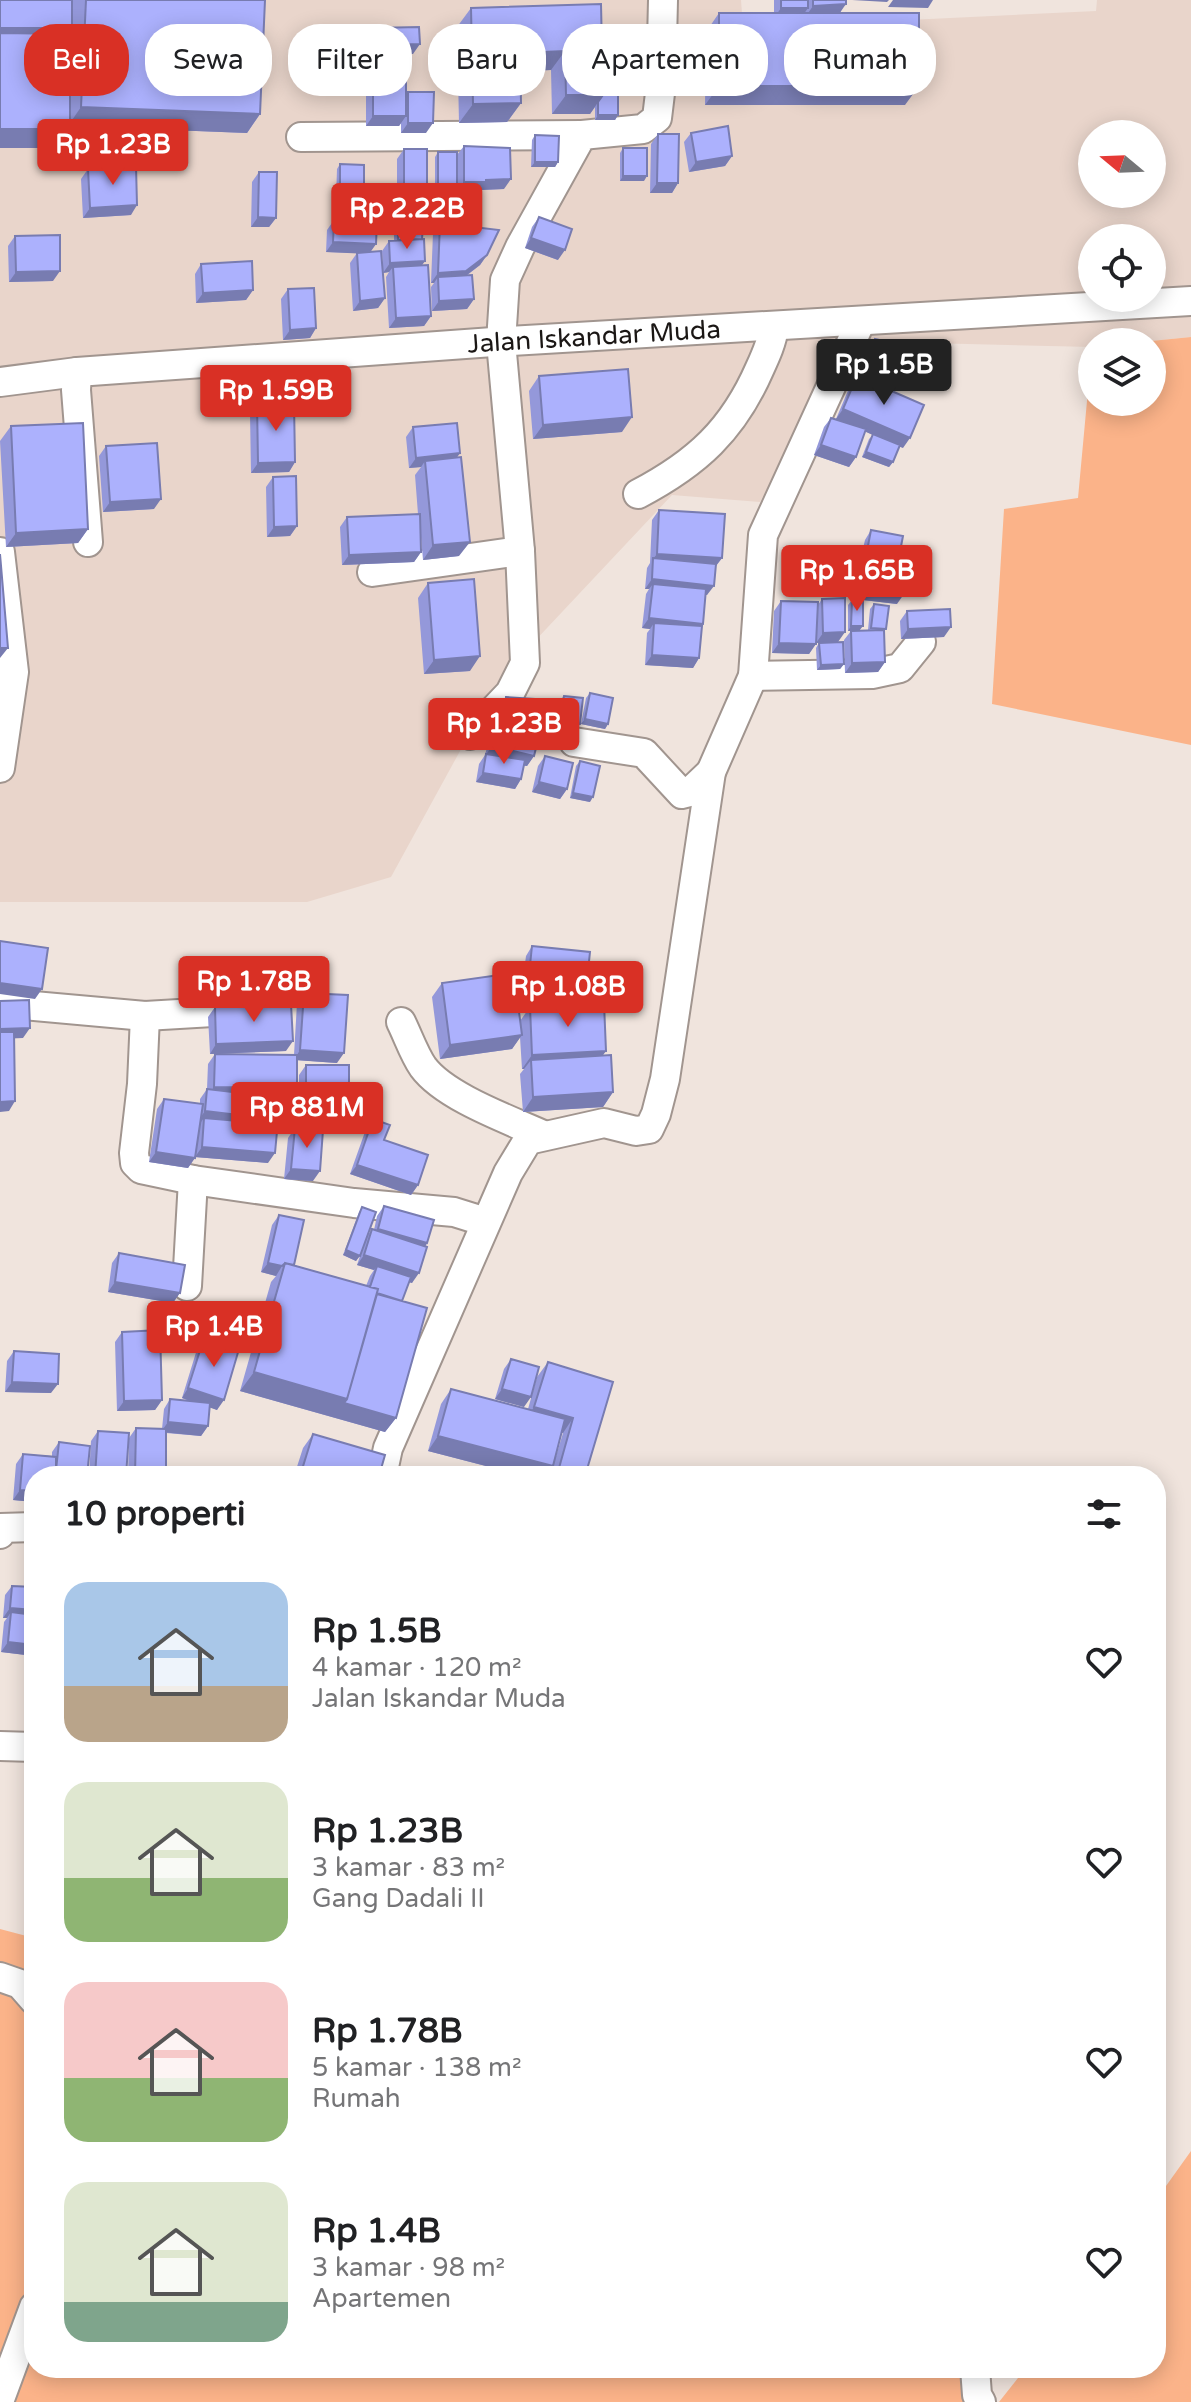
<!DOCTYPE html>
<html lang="id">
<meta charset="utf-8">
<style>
body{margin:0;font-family:"Varela Round",sans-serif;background:#f2f2f2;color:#202124;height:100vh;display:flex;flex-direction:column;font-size:30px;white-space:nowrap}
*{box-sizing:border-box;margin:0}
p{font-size:26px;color:#757577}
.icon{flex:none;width:44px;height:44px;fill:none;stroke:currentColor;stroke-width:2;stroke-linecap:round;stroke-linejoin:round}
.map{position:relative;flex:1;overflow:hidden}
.drawer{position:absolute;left:24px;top:1466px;width:1142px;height:912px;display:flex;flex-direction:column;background:#fff;border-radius:32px;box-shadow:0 4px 20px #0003}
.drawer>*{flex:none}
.guide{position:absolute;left:24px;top:24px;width:1144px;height:72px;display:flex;gap:16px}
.needle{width:52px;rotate:289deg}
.controls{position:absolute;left:1078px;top:120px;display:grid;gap:16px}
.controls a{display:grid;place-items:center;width:88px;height:88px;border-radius:50%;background:#fff;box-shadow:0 4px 20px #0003;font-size:40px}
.price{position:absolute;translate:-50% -68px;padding:0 18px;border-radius:8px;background:#d93025;color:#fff;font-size:26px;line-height:52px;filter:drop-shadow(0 2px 4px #0008)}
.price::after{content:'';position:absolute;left:50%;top:48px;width:24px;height:18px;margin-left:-12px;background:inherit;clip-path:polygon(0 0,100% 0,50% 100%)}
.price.on{background:#222;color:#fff}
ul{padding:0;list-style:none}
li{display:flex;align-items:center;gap:24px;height:200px;padding:0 40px}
li span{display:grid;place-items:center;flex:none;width:224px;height:160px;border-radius:24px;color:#555}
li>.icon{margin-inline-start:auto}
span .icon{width:96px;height:96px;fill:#fffc;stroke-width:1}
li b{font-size:34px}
h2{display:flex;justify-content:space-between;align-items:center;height:96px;padding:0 40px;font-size:34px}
.tag{padding:0 28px;border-radius:32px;background:#fff;box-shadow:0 4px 20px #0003;font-size:28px;line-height:72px}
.tag.on{background:#d93025;color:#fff}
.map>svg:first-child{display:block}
.built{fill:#e9d5cb;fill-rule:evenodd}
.green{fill:#fbb389}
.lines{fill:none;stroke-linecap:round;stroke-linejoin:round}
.minor-casing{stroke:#a1958f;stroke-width:32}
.minor{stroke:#fff;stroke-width:28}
.wall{fill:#9498da;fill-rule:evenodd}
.shaded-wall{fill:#787cb1}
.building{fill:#acb1fd;stroke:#787cb1;stroke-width:2}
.labels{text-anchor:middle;stroke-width:8;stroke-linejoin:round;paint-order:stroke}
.street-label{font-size:26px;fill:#1b1715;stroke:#fdf1ea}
</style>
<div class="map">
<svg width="1191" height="2402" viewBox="0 0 1191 2402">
<rect width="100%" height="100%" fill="#f0e4dd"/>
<path class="built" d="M0,0H741L743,28L1096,11L1097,0H1191V337L1141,342H1092V347L846,341L760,502L672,495L500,678L391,877L307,902H0ZM1092,134H1152V194H1092ZM1092,238H1152V298H1092Z"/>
<path class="green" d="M1191,337V745L992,704L1004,509L1078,498L1092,347V402H1152V342H1141Z
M0,1929L34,1938V2368H223L226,2371L229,2368H965L984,2402H0Z
M1191,2151V2402H999L1026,2368H1156V2200Z"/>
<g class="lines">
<defs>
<g id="minor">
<path d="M301,137L582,135"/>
<path d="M77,372L76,390L88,542"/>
<path id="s1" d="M0,382L77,372L493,342L1191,301"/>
<path d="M638,494C697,463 733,430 760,368C766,355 772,342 774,327"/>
<path d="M0,552L14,672L0,768"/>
<path d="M372,572L520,551"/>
<path d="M753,676L872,674L900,668L921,642"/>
<path d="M470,735L510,693L525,663L520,551L501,342L505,280L520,247L582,135L643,129L657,118L661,85L663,0"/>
<path d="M574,742L644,753L682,794L690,792L711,772"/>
<path d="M0,1003L145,1016L230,1011"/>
<path d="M145,1016L142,1084L134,1153L135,1163L141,1169L193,1180L354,1203L454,1212L486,1222"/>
<path d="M401,1022C408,1036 414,1054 423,1067C445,1097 510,1120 543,1135"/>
<path d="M187,1286L193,1180"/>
<path d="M382,1476L388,1448L508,1173L528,1140L604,1123L636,1131L649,1129L656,1114L665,1079L711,772L753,676L763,535L861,321"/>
<path d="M0,1534V1528L34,1527"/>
<path d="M0,1746L34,1747"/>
<path d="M0,1977L20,1984L34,2000"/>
<path d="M975,2368L977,2395L981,2402"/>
<path d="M0,2399L34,2307"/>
</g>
</defs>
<use href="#minor" class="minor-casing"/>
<use href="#minor" class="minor"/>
</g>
<path class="wall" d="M73,0H265L260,114L247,133L70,126V129L57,148H0L72,17ZM72,29L70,68L68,34Z
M774,0H846L840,13L905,105H705L706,32L719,13H774Z
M471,8L602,37L604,34L654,60L655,80L648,90L618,89V115L615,120H595V107L590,114H552L551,70L520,71L521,103L507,122L459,123L457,27Z
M373,28L413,54L367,55L366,38Z
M373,66L406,95L408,92L426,133H401V123L399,126H366V76Z
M691,133L732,156L725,166L689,172L684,142Z
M658,134L678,183L672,193H650L651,144Z
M535,135L558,162L555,167H531L532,140Z
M464,146L504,189L480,190L479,192H457V180V186L453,191L435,192V157L438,152L457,155Z
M623,148L644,181H620V153Z
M404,149L420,196L397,197V159Z
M340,164L364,195L386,220L380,230H377L376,244L370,252L385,298L378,308L353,311L350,263L357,253L326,252L327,230L334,220H347L348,204L351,199H336L337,169Z
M88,169L131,215L83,218L81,179Z
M259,172L276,218L269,227H251L252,182Z
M539,217L558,260L525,248L532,227Z
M440,223L487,255L480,265L466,276L474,299L467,309L432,311L431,287L434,283H431L433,233Z
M398,225L422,266L431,316L424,326L389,328L386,277L389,272L383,273L382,251L389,241H394V230Z
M15,236L53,281L9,282L8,246Z
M201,264L253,290L246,300L196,303L195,274Z
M288,289L316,328L310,338L283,340L281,299Z
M875,339L915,376L908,385L862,375L868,348Z
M539,376L622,432L533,439L529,391Z
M857,376L903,448L899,446L893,462L889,467L862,457L869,439L873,435L865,431L856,457L849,467L814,455L824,427L831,418L836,419L850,386Z
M257,403L295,462L289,472L251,473L250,413Z
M11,426L88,529L78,543L6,547L0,441Z
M413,427L460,453L457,457L459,556L423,560L421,537V552L414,562L342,565L340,527L347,517L418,514L415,475L421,467L409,468L406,437Z
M106,446L154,509L103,512L99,456Z
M273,477L297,526L290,536L267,537L266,487Z
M659,510L722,558L716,566L707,595H706L701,626L699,658L693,668L645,665L647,633L650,629L642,628L646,594L649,589H645L647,568L650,563L652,520Z
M871,530L896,565L897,604L863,600L866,572L869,568L859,566L865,540Z
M428,583L470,671L424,674L418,598Z
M822,599L838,642L844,664L840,669L817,670L816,648L819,643L831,642L816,643L809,654L772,653L774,611L781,601L818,605Z
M852,600L860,630H868L870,609L874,604L884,633L885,662L878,672L845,673L844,640L851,631H848V605Z
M907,611L944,637L901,639L900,621Z
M590,693L608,724L605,729L581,724L586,698Z
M564,696L580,724L577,729L559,727L556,730H553L548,736L539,735L534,756L527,766H524L521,779L515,789L476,782L479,764L485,755L491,732L498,722L499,707L506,697L560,701Z
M545,756L567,789L560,799L532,792L538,766Z
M580,761L590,802L570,798L576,766Z
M532,946L586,990L579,1000L521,993L526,956Z
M442,983L520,1021L530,1007L603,1055L613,1092L603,1107L523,1112L520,1074L524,1069H522L520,1037L512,1049L440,1059L432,997Z
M304,993L337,1063L297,1060V1088L290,1098H267L268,1163L195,1157L188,1168L149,1162L157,1109L164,1099L200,1104V1099L207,1089L208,1064L215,1054L294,1055L297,1003ZM258,1098H263L256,1107Z
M215,1007L286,1051L210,1054L208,1017Z
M306,1065L349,1094L342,1104H299V1075Z
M373,1119L384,1140L418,1185L411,1195L350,1174L366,1129Z
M295,1128L313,1181L284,1179L288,1138Z
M384,1206L427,1243L412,1283L409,1282L402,1301L396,1418L385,1432L240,1391L271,1282L276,1276L261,1272L272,1225L279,1215L294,1265L366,1286L370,1276L374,1270L357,1265L362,1250L356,1261L343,1255L359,1212L362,1207L366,1238L372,1229L374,1230L377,1216Z
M119,1253L173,1303L108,1292L112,1263Z
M202,1304L251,1343L244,1353L238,1352L217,1410L210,1407L208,1426L201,1436L166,1433V1476H128L129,1438L136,1428L162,1429L164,1409L170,1399L189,1401L182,1398L198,1346L191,1345L195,1314Z
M122,1332L162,1400L155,1410L117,1411L115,1342Z
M14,1351L51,1393L5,1392L7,1361Z
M511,1359L524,1407L495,1399L504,1369Z
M548,1362L613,1382L585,1476H550L563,1433L561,1432L553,1466L546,1476H525L428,1451L441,1404L451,1389L528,1409L537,1377Z
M98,1431L126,1476H89L91,1441Z
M313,1434L379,1476H294L303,1448Z
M59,1442L90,1446L34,1476V1502L13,1500L16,1464L23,1454L52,1456V1452Z
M12,1586L34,1656L1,1652L4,1622L7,1618H3L5,1595Z"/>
<path class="shaded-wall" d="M852,0H889L887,2Z
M893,0H933L928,8L888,7Z
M846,4L839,14L806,16L813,6Z
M781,8H808L801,18H774Z
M0,28H72L59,47H0Z
M420,44L413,54L367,55L374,45Z
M565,51L551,70L506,72L520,53Z
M604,55L657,56L650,66L597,65Z
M602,79L655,80L648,90L599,89Z
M719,86H919L905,105H705Z
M566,95H603L590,114H552Z
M521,103L507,122L459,123L473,104Z
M81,107L260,114L247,133L68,126Z
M598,115H618L615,120H595Z
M373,116H406L399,126H366Z
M408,123H433L426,133H401Z
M0,129H70L57,148H0Z
M732,156L725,166L689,172L696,162Z
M535,162H558L555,167H531Z
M623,176H647L644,181H620Z
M511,179L504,189L480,190L479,192H457L464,182L486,180Z
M657,183H678L672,193H650Z
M438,186H457L453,191L435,192Z
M404,187H427L420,196L397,197Z
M340,194L355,195L351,199H336Z
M137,205L131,215L83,218L90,208Z
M258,217L276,218L269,227H251Z
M354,219L386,220L380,230L347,229Z
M531,238L565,250L558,260L525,248Z
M333,242L376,244L369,254L326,252Z
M487,255L480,265L459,281L438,277L434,283H431L438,273Z
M425,261L418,271L393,267L389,272L383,273L390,263Z
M60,271L53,281L9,282L16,272Z
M253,290L246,300L196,303L203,293Z
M385,298L378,308L353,311L360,301Z
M474,299L467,309L432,311L439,301Z
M431,316L424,326L389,328L396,318Z
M316,328L310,338L283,340L290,330Z
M869,366L915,376L908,385L862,375Z
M843,409L910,438L903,448L836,419Z
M632,417L622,432L533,439L543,425Z
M821,445L856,457L849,467L814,455Z
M866,452L893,462L889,467L862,457Z
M460,453L453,463L425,461L421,467L409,468L416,458Z
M295,462L289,472L251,473L258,463Z
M161,499L154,509L103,512L110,502Z
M297,526L290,536L267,537L274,527Z
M88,529L78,543L6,547L16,533Z
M470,542L459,556L423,560L433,545Z
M421,552L414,562L342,565L349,555Z
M657,554L722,558L715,567L653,559Z
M866,556L898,562L891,572L873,562L869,568L859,566Z
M652,579L714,586L707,595L652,590L653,584L649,589H645Z
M870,590L904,594L897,604L863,600Z
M649,618L703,624L696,634L654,623L650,629L642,628Z
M851,626H863L859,631H848Z
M951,627L944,637L901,639L908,629Z
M845,632L838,642L816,643L823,633Z
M779,643L816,644L809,654L772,653Z
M0,648H8L0,658Z
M652,655L699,658L693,668L645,665Z
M480,656L470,671L424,674L434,660Z
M885,662L878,672L845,673L852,663Z
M844,664L840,669L817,670L821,665Z
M505,715L517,716L510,726L498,725Z
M556,719L580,724L577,729L559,727L556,730H553L548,736L510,733L517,723Z
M585,719L608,724L605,729L581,724Z
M492,746L534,756L527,766L485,756Z
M483,773L521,779L515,789L476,782Z
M539,782L567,789L560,799L532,792Z
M573,793L593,797L590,802L570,798Z
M0,983L42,989L35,999L0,994Z
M528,984L586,990L579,1000L521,993Z
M30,1028L23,1038L0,1039V1029Z
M522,1035L512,1049L440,1059L450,1045Z
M293,1041L286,1051L210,1054L216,1044Z
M300,1050L344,1053L337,1063L294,1060Z
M606,1051L596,1065L531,1060L524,1069H522L532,1055Z
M214,1087L297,1088L290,1098L207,1097Z
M613,1092L603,1107L523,1112L533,1097Z
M349,1094L342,1104H299L306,1095Z
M15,1101L9,1111L0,1112V1102Z
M205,1111L255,1117L248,1127L204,1118L201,1122L198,1121Z
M202,1147L275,1153L268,1163L195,1157Z
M156,1152L195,1158L188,1168L149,1162Z
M357,1165L418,1185L411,1195L350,1174Z
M291,1169L320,1171L313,1181L284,1179Z
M378,1229L427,1243L421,1253L371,1239Z
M346,1250L360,1256L356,1261L343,1255Z
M364,1255L419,1273L412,1283L375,1271L377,1266L374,1270L357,1265Z
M268,1263L282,1266L276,1276L261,1272Z
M115,1282L180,1293L173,1303L108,1292Z
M197,1335L251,1343L244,1353L201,1347L204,1338L198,1346L191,1345Z
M254,1372L347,1399L396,1418L385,1432L240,1391Z
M12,1382L58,1384L51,1393L5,1392Z
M188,1388L224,1400L217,1410L182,1398Z
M502,1389L531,1397L524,1407L495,1399Z
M162,1400L155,1410L117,1411L124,1401Z
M534,1407L573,1418L563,1433L524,1422Z
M168,1422L208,1426L201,1436L161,1432Z
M438,1436L553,1466L546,1476H525L428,1451Z
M559,1468L584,1476H553Z
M20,1490L34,1491V1502L13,1500Z
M10,1608L34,1610V1621L11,1612L7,1618H3Z
M8,1642L34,1645V1656L1,1652Z"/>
<path class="building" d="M0,0H72V28H0Z
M86,0H265L260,114L81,107Z
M781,0H808V8H781Z
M813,0H846V4L813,6Z
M601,4L603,95H566L565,51L520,53L521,103L473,104L471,8Z
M719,13H919V86H719Z
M419,27L420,44L374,45L373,28Z
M0,33L70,34V129H0Z
M604,34H657V56L604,55Z
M603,59L656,60L655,80L603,79Z
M373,66L406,67V116H373Z
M603,84H618V115H598V102L603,95Z
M408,92H434L433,123H408Z
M728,126L732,156L696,162L691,133Z
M658,134H679L678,183H657Z
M535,135L559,136L558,162H535Z
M464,146L510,148L511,179L486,180V182H464Z
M623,148H647V176H623Z
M404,149H427V187H404Z
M438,152H457V186H438Z
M340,164L364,165V194H340Z
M136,166L137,205L90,208L88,169Z
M259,172H277L276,218L258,217Z
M355,195H387L386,220L354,219Z
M539,217L572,229L565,250L531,238Z
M334,220L377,221L376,244L333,242Z
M440,223L499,230L487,255L466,271L438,273Z
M398,225H423L422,239L398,240Z
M60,235V271L16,272L15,236Z
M424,239L425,261L390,263L389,241Z
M381,251L385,298L360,301L357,253Z
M252,261L253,290L203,293L201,264Z
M428,265L431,316L396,318L393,267Z
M472,275L474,299L439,301L438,277Z
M314,288L316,328L290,330L288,289Z
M875,339L921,349L915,376L869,366Z
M628,369L632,417L543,425L539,376Z
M857,376L924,405L910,438L843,409Z
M257,403H294L295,462L258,463Z
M831,418L866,429L856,457L821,445Z
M83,423L88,529L16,533L11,426Z
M457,423L460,453L416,458L413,427Z
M873,434L900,445L893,462L866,452Z
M157,443L161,499L110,502L106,446Z
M461,457L470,542L433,545L425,461Z
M296,476L297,526L274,527L273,477Z
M659,510L725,514L722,558L657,554Z
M420,514L421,552L349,555L347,517Z
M871,530L903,536L898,562L866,556Z
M0,554L8,648H0Z
M653,558L716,564L714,586L652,579Z
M873,562L908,566L904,594L870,590Z
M474,579L480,656L434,660L428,583Z
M653,584L706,589L703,624L649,618Z
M845,598V632L823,633L822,599Z
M852,600H863V626H851Z
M781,601L818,602L816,644L779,643Z
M874,604L889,606L886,629L871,628Z
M950,609L951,627L908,629L907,611Z
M654,623L702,626L699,658L652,655Z
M884,630L885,662L852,663L851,631Z
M843,642L844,664L821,665L819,643Z
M590,693L613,698L608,724L585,719Z
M564,696L583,698L580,724L562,722L565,701H563Z
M506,697L565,701L563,720L556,719L555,726L517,723V716L505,715Z
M498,722L540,732L534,756L492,746Z
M486,754L525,760L521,779L483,773Z
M545,756L573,763L567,789L539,782Z
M580,761L600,766L593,797L573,793Z
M0,941L48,948L42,989L0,983Z
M532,946L590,952L586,990L528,984Z
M514,973L522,1035L450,1045L442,983Z
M304,993L348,995L344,1053L300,1050Z
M29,1000L30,1028L0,1029V1001Z
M604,1003L606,1051L532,1055L530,1007Z
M291,1004L293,1041L216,1044L215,1007Z
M0,1032H14L15,1101L0,1102Z
M215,1054L297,1055V1088L214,1087Z
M611,1055L613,1092L533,1097L531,1060Z
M306,1065H349V1094L306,1095Z
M207,1089L258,1095L255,1117L205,1111Z
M263,1097L280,1099L275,1153L202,1147L204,1118L261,1123Z
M164,1099L203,1104L195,1158L156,1152Z
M373,1119L390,1125L384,1140L428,1155L418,1185L357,1165Z
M295,1128L323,1130L320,1171L291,1169Z
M384,1206L434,1220L427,1243L378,1229Z
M362,1207L376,1212L360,1256L346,1250Z
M279,1215L304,1220L294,1265L285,1263L282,1266L268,1263Z
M372,1229L427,1247L419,1273L364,1255Z
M119,1253L185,1265L180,1293L115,1282Z
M285,1263L378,1289L347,1399L254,1372Z
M377,1266L411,1277L402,1301L377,1293L378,1289L370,1287Z
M377,1294L427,1308L396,1418L344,1403L347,1399Z
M202,1304L255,1312L251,1343L197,1335Z
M160,1330L162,1400L124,1401L122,1332Z
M204,1338L239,1349L224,1400L188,1388Z
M14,1351L59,1354L58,1384L12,1382Z
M511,1359L539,1367L531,1397L502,1389Z
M548,1362L613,1382L585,1476L559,1468L573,1418L534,1407Z
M451,1389L565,1419L553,1466L438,1436Z
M170,1399L210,1403L208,1426L168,1422Z
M136,1428L166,1429V1476H135Z
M98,1431L129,1433L126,1476H95Z
M313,1434L385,1455L379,1476H300Z
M59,1442L90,1446L87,1476H34V1491L20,1490L23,1454L56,1457V1470Z
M12,1586L34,1587V1610L10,1608Z
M11,1612L34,1615V1645L8,1642Z"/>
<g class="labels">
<g class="street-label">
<text dy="9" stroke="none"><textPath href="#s1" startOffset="596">Jalan Iskandar Muda</textPath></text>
</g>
</g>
</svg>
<div class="controls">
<a><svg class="needle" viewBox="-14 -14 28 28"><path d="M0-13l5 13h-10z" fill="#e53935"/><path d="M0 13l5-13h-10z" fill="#757577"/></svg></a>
<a><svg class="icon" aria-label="locate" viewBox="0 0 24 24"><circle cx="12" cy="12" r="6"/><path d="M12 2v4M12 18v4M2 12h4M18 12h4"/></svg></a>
<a><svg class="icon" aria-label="layers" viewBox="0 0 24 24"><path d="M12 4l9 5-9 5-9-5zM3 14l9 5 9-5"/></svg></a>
</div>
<b class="price" style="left:113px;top:187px">Rp 1.23B</b>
<b class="price" style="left:407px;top:251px">Rp 2.22B</b>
<b class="price on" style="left:884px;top:407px">Rp 1.5B</b>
<b class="price" style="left:276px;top:433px">Rp 1.59B</b>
<b class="price" style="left:857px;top:613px">Rp 1.65B</b>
<b class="price" style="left:504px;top:766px">Rp 1.23B</b>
<b class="price" style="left:254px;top:1024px">Rp 1.78B</b>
<b class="price" style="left:568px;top:1029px">Rp 1.08B</b>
<b class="price" style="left:307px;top:1150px">Rp 881M</b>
<b class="price" style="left:214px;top:1369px">Rp 1.4B</b>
<div class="guide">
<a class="tag on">Beli</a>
<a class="tag">Sewa</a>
<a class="tag">Filter</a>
<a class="tag">Baru</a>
<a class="tag">Apartemen</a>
<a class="tag">Rumah</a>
</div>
<section class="drawer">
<h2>10 properti<svg class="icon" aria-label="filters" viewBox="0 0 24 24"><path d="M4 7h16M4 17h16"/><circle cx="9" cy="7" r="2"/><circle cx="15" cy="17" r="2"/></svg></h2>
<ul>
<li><span style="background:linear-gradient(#a9c7e8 65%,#b9a48a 0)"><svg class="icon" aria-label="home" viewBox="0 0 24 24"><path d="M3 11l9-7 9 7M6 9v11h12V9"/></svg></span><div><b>Rp 1.5B</b><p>4 kamar · 120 m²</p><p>Jalan Iskandar Muda</p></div><svg class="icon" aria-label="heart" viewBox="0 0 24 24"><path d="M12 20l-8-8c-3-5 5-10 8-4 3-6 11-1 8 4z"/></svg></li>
<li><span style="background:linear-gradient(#dfe7d0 60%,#8fb573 0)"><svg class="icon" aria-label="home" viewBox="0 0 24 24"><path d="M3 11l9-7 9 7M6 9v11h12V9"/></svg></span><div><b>Rp 1.23B</b><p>3 kamar · 83 m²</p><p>Gang Dadali II</p></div><svg class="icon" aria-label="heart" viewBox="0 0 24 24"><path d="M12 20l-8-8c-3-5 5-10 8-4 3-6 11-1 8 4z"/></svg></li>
<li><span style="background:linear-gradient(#f6c9c9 60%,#8fb573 0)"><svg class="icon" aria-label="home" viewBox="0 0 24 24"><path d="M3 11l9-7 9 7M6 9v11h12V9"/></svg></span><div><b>Rp 1.78B</b><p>5 kamar · 138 m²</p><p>Rumah</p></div><svg class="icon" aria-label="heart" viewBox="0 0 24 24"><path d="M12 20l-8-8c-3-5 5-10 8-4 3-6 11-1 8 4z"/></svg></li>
<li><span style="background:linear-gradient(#dfe7d0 75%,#7fa58c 0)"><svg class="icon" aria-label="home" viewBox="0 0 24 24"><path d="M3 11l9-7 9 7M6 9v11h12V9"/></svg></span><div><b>Rp 1.4B</b><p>3 kamar · 98 m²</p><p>Apartemen</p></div><svg class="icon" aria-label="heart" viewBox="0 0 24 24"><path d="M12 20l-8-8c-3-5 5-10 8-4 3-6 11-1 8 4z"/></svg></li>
</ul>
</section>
</div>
